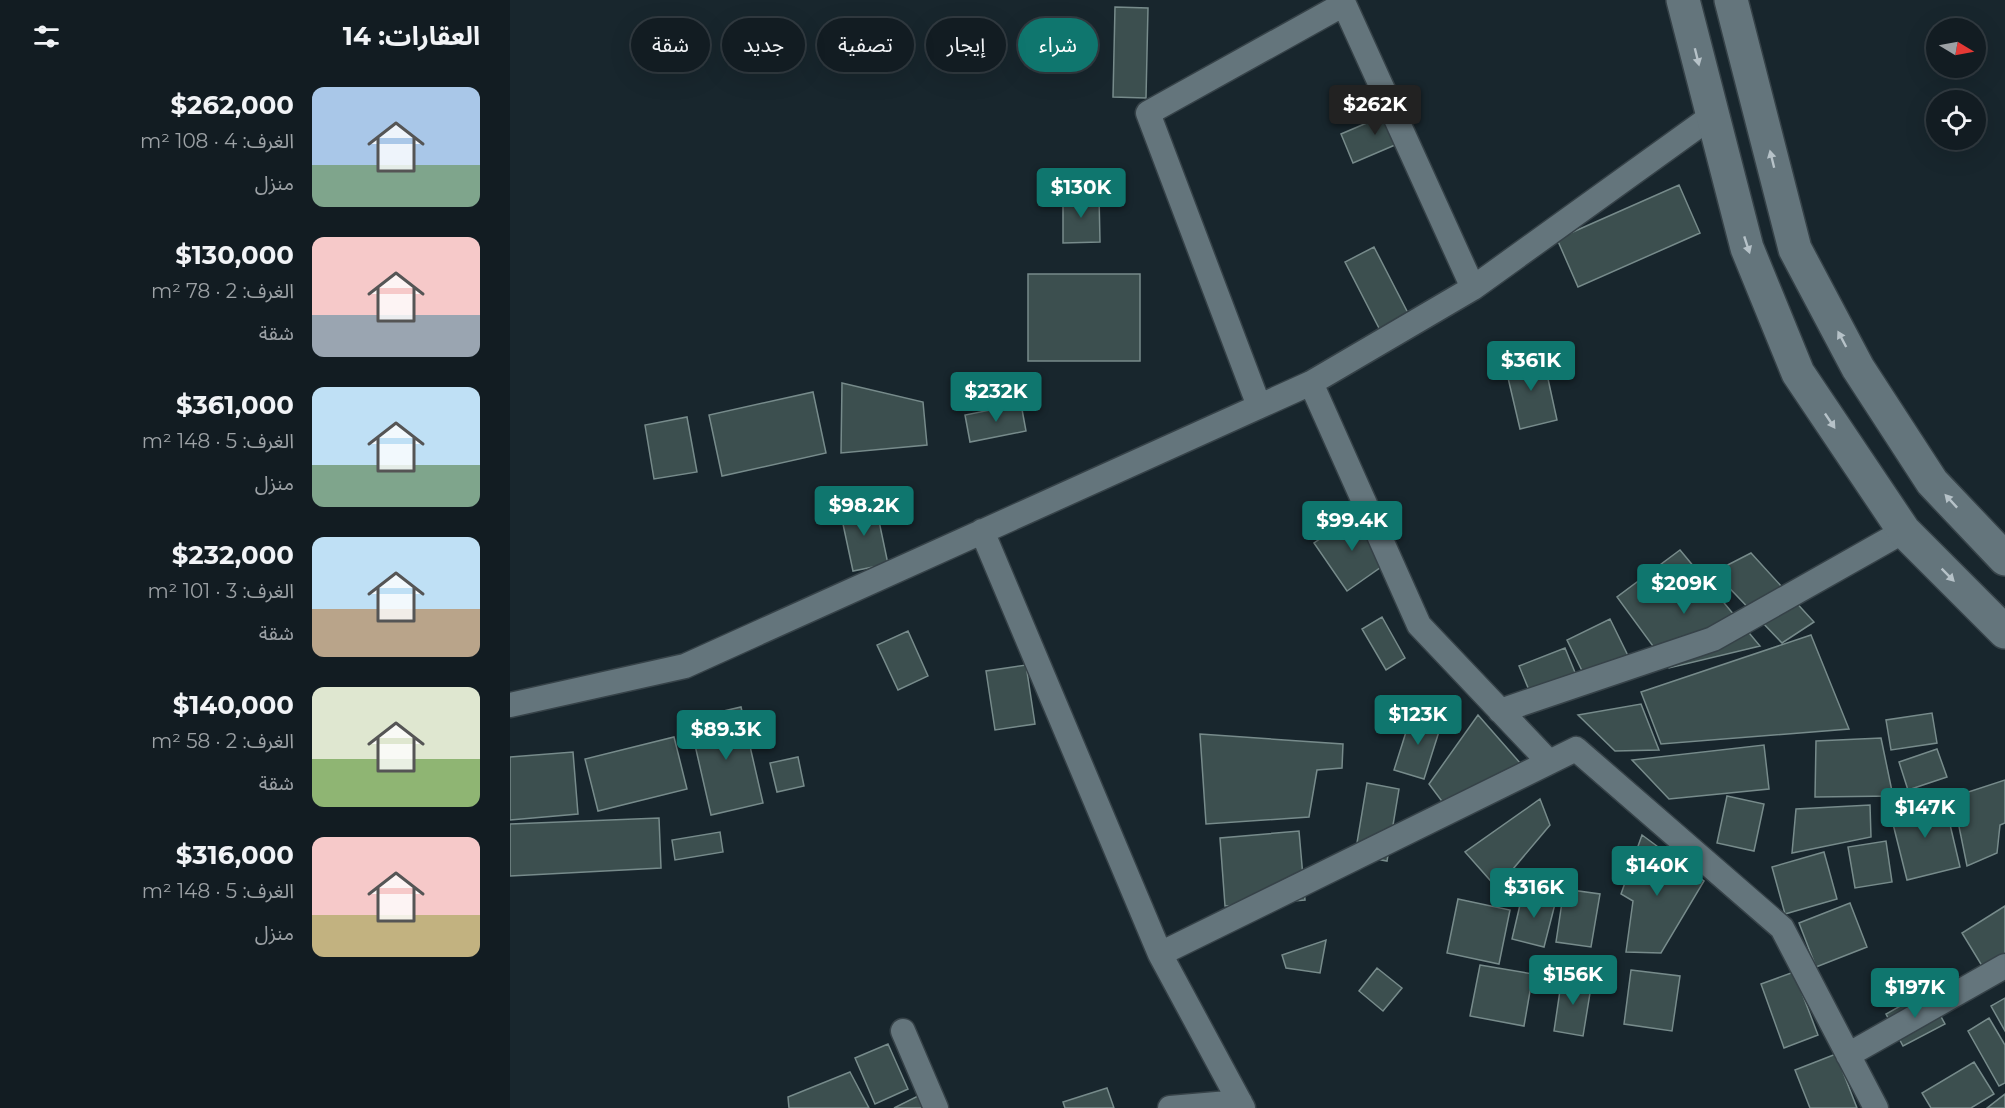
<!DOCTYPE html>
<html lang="ar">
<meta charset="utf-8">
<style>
body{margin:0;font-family:Montserrat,"Noto Sans Arabic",sans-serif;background:#1b252a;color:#f1f3f6;direction:rtl;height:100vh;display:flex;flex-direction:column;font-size:22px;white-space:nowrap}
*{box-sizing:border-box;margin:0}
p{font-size:20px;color:#9ca1a5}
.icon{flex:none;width:33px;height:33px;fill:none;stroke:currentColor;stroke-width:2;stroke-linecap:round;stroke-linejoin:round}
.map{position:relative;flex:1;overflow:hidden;direction:ltr}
.drawer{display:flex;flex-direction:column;background:#121c22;width:510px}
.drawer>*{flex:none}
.guide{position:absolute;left:18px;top:18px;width:570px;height:54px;direction:rtl;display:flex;gap:12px}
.needle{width:39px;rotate:100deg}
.controls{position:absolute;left:1416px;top:18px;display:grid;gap:12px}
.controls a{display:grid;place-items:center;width:60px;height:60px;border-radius:50%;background:#121c22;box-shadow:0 6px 24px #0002,0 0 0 2px #313a40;font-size:30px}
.price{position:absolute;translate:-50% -51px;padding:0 14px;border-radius:6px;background:#0f766e;color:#fff;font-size:20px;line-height:39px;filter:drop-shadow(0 2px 3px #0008)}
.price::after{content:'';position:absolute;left:50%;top:36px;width:18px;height:14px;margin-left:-9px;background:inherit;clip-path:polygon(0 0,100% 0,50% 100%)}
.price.active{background:#222;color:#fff}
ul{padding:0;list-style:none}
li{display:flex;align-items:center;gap:18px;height:150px;padding:0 30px}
li span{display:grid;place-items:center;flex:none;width:168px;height:120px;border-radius:12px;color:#555}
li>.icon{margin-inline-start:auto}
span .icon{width:72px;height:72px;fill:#fffc;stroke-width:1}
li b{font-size:26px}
h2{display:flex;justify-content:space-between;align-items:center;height:72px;padding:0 30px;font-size:26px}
.pill{padding:0 21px;border-radius:27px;background:#121c22;box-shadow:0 6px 24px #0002,0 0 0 2px #313a40;font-size:21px;line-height:54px}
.pill.active{background:#0f766e;color:#fff}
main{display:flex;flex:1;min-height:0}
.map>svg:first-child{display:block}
.building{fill:#3c4f4f;stroke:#778b8b;stroke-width:1.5}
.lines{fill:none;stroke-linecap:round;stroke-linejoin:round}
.street-casing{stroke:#364248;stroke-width:27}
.secondary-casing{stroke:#364248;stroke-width:36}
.street{stroke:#64757c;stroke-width:24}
.secondary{stroke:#64757c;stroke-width:33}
.oneway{fill:#b6c2c8}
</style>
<main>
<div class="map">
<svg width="1495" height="1108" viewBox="0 0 1495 1108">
<rect width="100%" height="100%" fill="#18262d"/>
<path class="building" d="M605,7L638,8L636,98L603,97Z
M887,110L899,139L843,163L831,134Z
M1169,185L1190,233L1068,287L1047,239Z
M553,195H589L590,242L553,243Z
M864,247L900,317L871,332L835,262Z
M518,274H630V361H518Z
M1033,356L1047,420L1010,429L995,365Z
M332,383L413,402L417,445L331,453Z
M303,392L316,453L212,476L199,415Z
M511,404L516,431L460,442L455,415Z
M177,417L187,472L144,479L135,425Z
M365,502L378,564L343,571L330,510Z
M848,513L881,560L837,591L804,543Z
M1170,550L1250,646L1159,668L1107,597Z
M1241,553L1304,622L1272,643L1204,572Z
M872,617L895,658L876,670L852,629Z
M1100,619L1124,668L1081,689L1057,640Z
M398,631L418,676L388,690L367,645Z
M1301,635L1339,729L1151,744L1131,692Z
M1055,648L1071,687L1026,707L1009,666Z
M516,665L525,724L485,730L476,671Z
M1131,704L1149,750L1105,751L1068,715Z
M231,707L253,803L201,815L179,719Z
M902,713L932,722L914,779L884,770Z
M1422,713L1427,743L1381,750L1376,720Z
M968,715L1011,764L943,816L919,784Z
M690,734L833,744L832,768L807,770L799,817L696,824Z
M164,737L177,789L88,811L75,759Z
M1371,738L1383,796L1305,797L1306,741Z
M1254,745L1259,789L1159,799L1122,760Z
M1427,749L1437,777L1398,790L1389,762Z
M63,752L68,814L0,820V757Z
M288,757L294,786L267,792L260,763Z
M1495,780V823L1490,825L1487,853L1457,866L1443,797Z
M857,783L889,789L877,861L845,855Z
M1217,796L1254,804L1244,851L1207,843Z
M1030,799L1040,825L987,888L955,852Z
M1434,799L1450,867L1397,880L1380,812Z
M1360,805L1361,837L1282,853L1286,809Z
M149,818L151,868L0,876V824Z
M789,831L795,900L715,906L710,838Z
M210,832L213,852L165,860L162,840Z
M1132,835L1194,881L1151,953L1116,952L1123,901L1111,894Z
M1376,841L1382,882L1345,888L1338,847Z
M1314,852L1327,899L1275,914L1262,867Z
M1054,889L1090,894L1081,947L1046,942Z
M1013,892L1046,900L1034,947L1002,939Z
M948,899L1000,910L989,964L937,953Z
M1340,903L1357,947L1306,967L1289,923Z
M1495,906V970L1480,979L1452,933Z
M816,940L810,973L776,968L772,955Z
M970,965L1023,974L1014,1026L960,1016Z
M867,968L892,988L873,1011L849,991Z
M1121,970L1170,976L1162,1031L1114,1024Z
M1446,971L1458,999L1436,1009L1424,981Z
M1284,972L1308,1035L1274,1048L1251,984Z
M1052,977L1082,981L1073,1036L1044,1031Z
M1417,991L1435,1024L1393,1046L1376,1014Z
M1495,998V1031L1481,1006Z
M1479,1018L1495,1045V1083L1489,1086L1458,1031Z
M378,1044L398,1089L365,1104L345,1058Z
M1326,1054L1347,1108H1300L1285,1070Z
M1464,1062L1484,1094L1461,1108H1421L1412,1093Z
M340,1072L359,1108H279L278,1097Z
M597,1088L604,1108H555L553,1102Z
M1495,1094V1108H1477Z
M408,1096L413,1108H384Z"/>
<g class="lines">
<defs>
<path id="street" d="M801,383L909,625L1039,762
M749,406L638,113L834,4L963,288
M472,531L650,954
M0,705L175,666L801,383L963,288L1202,116
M990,711L1203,639L1394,531
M393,1031L426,1108
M1338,1055L1495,966
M660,1108L730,1102
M733,1108L650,954L1066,749L1272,928L1366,1108"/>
<path id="secondary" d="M1173,0L1237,248L1288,373L1394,531L1495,632
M1221,0L1285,249L1348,368L1422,482L1495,559"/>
</defs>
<use href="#street" class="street-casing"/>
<use href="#secondary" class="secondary-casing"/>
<use href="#street" class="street"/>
<use href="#secondary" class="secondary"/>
</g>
<defs><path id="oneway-solid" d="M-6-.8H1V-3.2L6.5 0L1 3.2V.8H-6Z" transform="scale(1.5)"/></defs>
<g class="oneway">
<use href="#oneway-solid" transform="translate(1187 57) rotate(76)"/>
<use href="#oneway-solid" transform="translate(1262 159) rotate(-104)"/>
<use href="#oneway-solid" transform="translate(1237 245) rotate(72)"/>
<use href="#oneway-solid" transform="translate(1332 339) rotate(-118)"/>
<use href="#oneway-solid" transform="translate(1320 421) rotate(56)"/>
<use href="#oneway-solid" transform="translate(1441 501) rotate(-133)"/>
<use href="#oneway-solid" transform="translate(1438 575) rotate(45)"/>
</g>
</svg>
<div class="controls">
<a><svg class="needle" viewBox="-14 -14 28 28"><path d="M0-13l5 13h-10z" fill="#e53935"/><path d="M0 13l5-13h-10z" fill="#9ca1a5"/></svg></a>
<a><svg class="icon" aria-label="locate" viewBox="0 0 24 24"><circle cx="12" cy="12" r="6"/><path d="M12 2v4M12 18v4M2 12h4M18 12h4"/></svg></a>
</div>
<b class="price active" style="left:865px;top:136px">$262K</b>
<b class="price" style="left:571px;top:219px">$130K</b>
<b class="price" style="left:1021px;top:392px">$361K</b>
<b class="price" style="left:486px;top:423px">$232K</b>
<b class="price" style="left:354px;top:537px">$98.2K</b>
<b class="price" style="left:842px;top:552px">$99.4K</b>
<b class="price" style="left:1174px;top:615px">$209K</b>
<b class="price" style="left:908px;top:746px">$123K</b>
<b class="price" style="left:216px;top:761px">$89.3K</b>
<b class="price" style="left:1415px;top:839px">$147K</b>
<b class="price" style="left:1147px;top:897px">$140K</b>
<b class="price" style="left:1024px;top:919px">$316K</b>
<b class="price" style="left:1063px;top:1006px">$156K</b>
<b class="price" style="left:1405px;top:1019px">$197K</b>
<div class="guide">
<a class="pill active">شراء</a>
<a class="pill">إيجار</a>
<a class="pill">تصفية</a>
<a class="pill">جديد</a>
<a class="pill">شقة</a>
</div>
</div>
<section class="drawer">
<h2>العقارات: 14<svg class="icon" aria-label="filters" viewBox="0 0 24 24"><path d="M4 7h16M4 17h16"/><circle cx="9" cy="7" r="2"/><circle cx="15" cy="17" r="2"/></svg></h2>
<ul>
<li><span style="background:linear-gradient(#a9c7e8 65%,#7fa58c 0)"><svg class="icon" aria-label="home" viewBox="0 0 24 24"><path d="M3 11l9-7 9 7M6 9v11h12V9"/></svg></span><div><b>$262,000</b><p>الغرف: 4 · 108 m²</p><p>منزل</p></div></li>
<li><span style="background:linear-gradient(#f6c9c9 65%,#9aa5b1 0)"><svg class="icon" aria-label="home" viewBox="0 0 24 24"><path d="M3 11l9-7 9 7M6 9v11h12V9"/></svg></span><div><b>$130,000</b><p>الغرف: 2 · 78 m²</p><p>شقة</p></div></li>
<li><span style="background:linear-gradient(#bfe0f5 65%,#7fa58c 0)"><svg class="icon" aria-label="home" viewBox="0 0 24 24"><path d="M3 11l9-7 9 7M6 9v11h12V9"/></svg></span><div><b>$361,000</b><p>الغرف: 5 · 148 m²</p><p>منزل</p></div></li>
<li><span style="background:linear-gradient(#bfe0f5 60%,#b9a48a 0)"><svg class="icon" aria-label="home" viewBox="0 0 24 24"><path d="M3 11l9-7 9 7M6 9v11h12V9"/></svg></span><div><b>$232,000</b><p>الغرف: 3 · 101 m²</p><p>شقة</p></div></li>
<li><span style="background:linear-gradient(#dfe7d0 60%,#8fb573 0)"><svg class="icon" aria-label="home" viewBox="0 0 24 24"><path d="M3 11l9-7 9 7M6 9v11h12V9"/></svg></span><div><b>$140,000</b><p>الغرف: 2 · 58 m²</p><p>شقة</p></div></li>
<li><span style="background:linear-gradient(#f6c9c9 65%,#c2b280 0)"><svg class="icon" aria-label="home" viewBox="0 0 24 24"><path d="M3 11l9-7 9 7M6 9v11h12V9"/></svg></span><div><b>$316,000</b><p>الغرف: 5 · 148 m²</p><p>منزل</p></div></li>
</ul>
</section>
</main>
